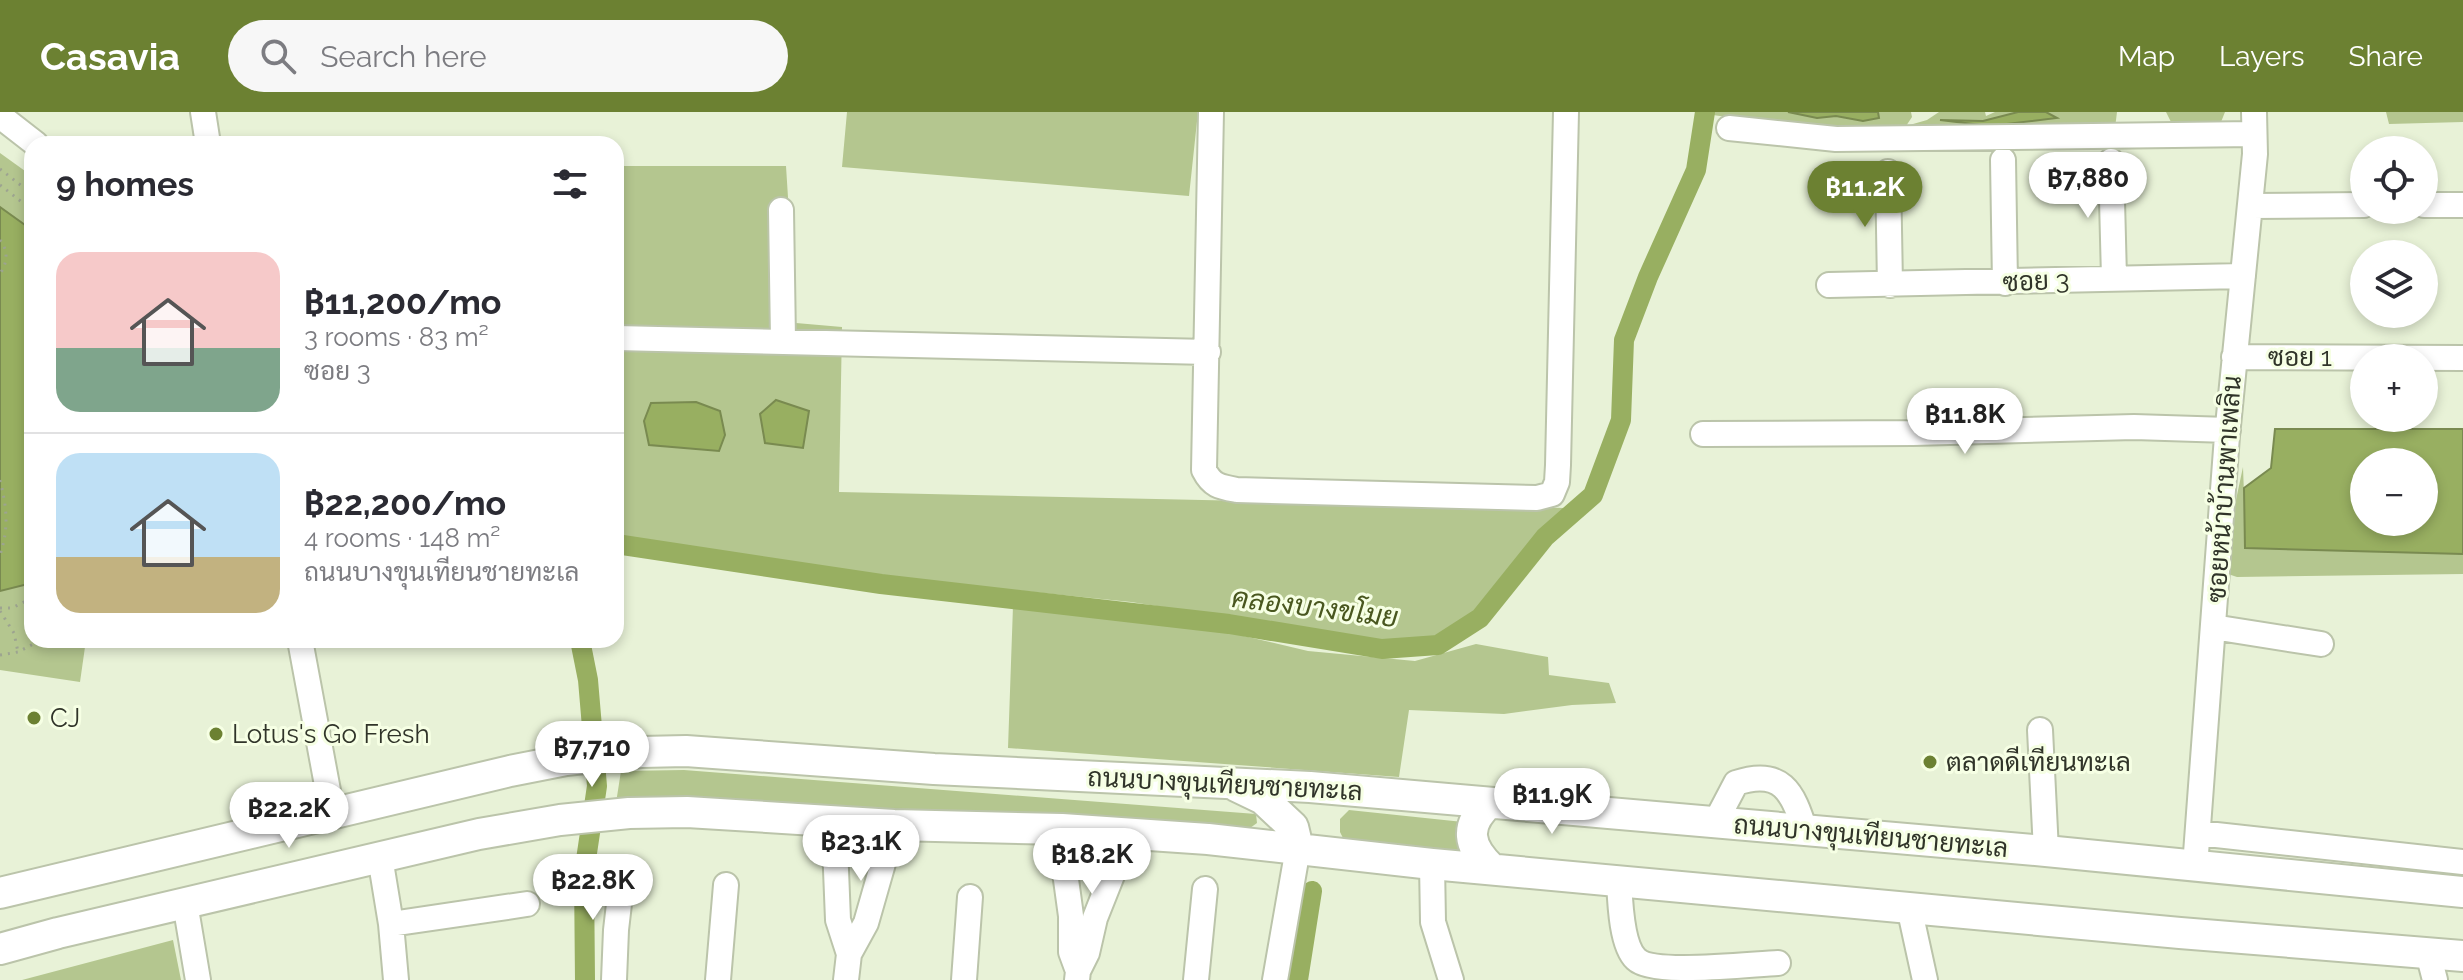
<!DOCTYPE html>
<meta charset="utf-8">
<style>
body{margin:0;font-family:Raleway,Sarabun,sans-serif;background:#f7f7f7;color:#2b2b33;height:100vh;display:flex;flex-direction:column;font-size:30px;white-space:nowrap}
*{box-sizing:border-box;margin:0}
p{font-size:26px;color:#7c7c81}
.icon{flex:none;width:44px;height:44px;fill:none;stroke:currentColor;stroke-width:2;stroke-linecap:round;stroke-linejoin:round}
.map{position:relative;flex:1;overflow:hidden}
.drawer{position:absolute;left:24px;top:24px;width:600px;height:512px;display:flex;flex-direction:column;background:#fff;border-radius:24px;box-shadow:0 4px 12px #0003}
.drawer>*{flex:none}
.controls{position:absolute;left:2350px;top:24px;display:grid;gap:16px}
.controls a{display:grid;place-items:center;width:88px;height:88px;border-radius:50%;background:#fff;box-shadow:0 4px 12px #0003;font-size:40px}
.price{position:absolute;translate:-50% -68px;padding:0 18px;border-radius:28px;background:#fff;color:#222;font-size:26px;line-height:52px;filter:drop-shadow(0 2px 4px #0008)}
.price::after{content:'';position:absolute;left:50%;top:48px;width:24px;height:18px;margin-left:-12px;background:inherit;clip-path:polygon(0 0,100% 0,50% 100%)}
.price.on{background:#6c8132;color:#fff}
ul{padding:0;list-style:none}
li{display:flex;align-items:center;gap:24px;height:200px;padding:0 32px}
li+li{border-top:2px solid #e1e1e2}
li span{display:grid;place-items:center;flex:none;width:224px;height:160px;border-radius:24px;color:#555}
li>.icon{margin-inline-start:auto}
span .icon{width:96px;height:96px;fill:#fffc;stroke-width:1}
li b{font-size:34px}
h2{display:flex;justify-content:space-between;align-items:center;height:96px;padding:0 32px;font-size:34px}
header{display:flex;align-items:center;gap:48px;box-sizing:border-box;height:112px;padding:0 40px;background:#6c8132;color:#fff}
header strong{font-size:38px}
nav{display:flex;gap:44px;margin-inline-start:auto;font-size:28px}
.search{width:560px;height:72px;background:#f7f7f7;display:flex;align-items:center;gap:20px;box-sizing:border-box;padding:0 28px;border-radius:44px;color:#7c7c81;font-size:30px}
.map>svg:first-child{display:block}
.green{fill:#b4c68f}
.water{fill:#98af61;stroke:#798a50;stroke-width:2;fill-rule:evenodd}
.lines{fill:none;stroke-linecap:round;stroke-linejoin:round}
.canal{stroke:#98af61;stroke-width:20}
.minor-casing{stroke:#bbc4aa;stroke-width:28}
.major-casing{stroke:#bbc4aa;stroke-width:34}
.path{stroke:#9da490;stroke-width:3;stroke-dasharray:2 6;stroke-linecap:butt}
.minor{stroke:#fff;stroke-width:24}
.major{stroke:#fff;stroke-width:30}
.poi-dot{fill:#6c8132;stroke:#f6ffe4;stroke-width:3}
.labels{text-anchor:middle;stroke-width:6;stroke-linejoin:round;paint-order:stroke}
.street-label{font-size:26px;fill:#303429;stroke:#f6ffe4}
.poi-label{font-size:26px;fill:#303429;stroke:#f6ffe4;text-anchor:start}
.water-label{font-size:28px;font-style:italic;fill:#49571f;stroke:#f6ffe4}
</style>
<header>
<strong>Casavia</strong>
<div class="search"><svg class="icon" aria-label="search" viewBox="0 0 24 24"><circle cx="10" cy="10" r="6"/><path d="M15 15l6 6"/></svg>Search here</div>
<nav><a>Map</a><a>Layers</a><a>Share</a></nav>
</header>
<div class="map">
<svg width="2463" height="868" viewBox="0 0 2463 868">
<rect width="100%" height="100%" fill="#e8f2d7"/>
<path class="green" d="M847,0H1198L1189,84L842,55Z
M1713,0H1788L1817,6L1836,4L1863,9L1878,6V0H1911L1912,5L1906,14L1927,8L1939,0H1985L1986,4L1995,0H2018L1983,9L1953,8L1990,14L2056,5L2046,0H2117L2115,16L1844,22L1713,3Z
M2166,0H2225L2219,15L2174,16Z
M2386,0H2463V10L2389,12Z
M0,41L32,64V528H86L80,570L0,558Z
M616,54H786L796,211L842,215L839,380L1565,396L1539,421L1475,500L1438,527L1388,530L1131,490L916,468L616,428Z
M2243,355L2246,436L2463,442V462L2237,465L2228,462L2227,430Z
M1013,494L1231,521L1308,539L1415,549L1476,532L1548,545L1549,563L1609,571L1616,591L1572,593L1504,602L1409,598L1399,665L1008,636Z
M684,658L1256,702L1257,711L1250,716L706,689L616,691L621,659Z
M1349,698L1463,710L1462,739L1345,730L1340,720V707Z
M173,828L181,868H22Z"/>
<path class="water" d="M1788,0H1878L1879,6L1863,9L1836,4L1817,6Z
M2018,0H2046L2057,6L1990,14L1940,8L1983,9Z
M0,95L32,118V471L0,479Z
M776,288L809,299L803,336L765,331L760,302Z
M696,290L720,299L725,323L719,339L649,333L644,309L651,291Z
M2275,317H2463V442L2245,436L2244,376L2271,356ZM2364,350H2424V410H2364Z"/>
<g class="lines">
<path class="canal" d="M616,432L881,472L1229,512L1382,537L1438,533L1480,506L1545,425L1593,383L1621,308L1624,228L1648,165L1696,58L1705,0
M580,528L588,568L597,674L584,761L585,868
M1298,868L1312,779"/>
<defs>
<path id="minor" d="M203,0L208,32
M1211,0L1204,358C1212,374 1220,375 1237,378L1537,386L1552,382L1557,370L1558,353L1566,0
M0,4L36,32
M1729,16L1836,27L2254,22
M2003,48L2005,171
M2111,49L2114,166
M1888,60L1890,173
M2424,93H2463
M2251,94L2364,93
M781,98L783,228
M1829,173L2243,164
M616,226L1208,240
M2234,245L2463,246
M1703,322L1913,321L2134,315L2228,318
M2213,515L2321,532
M300,528L332,700
M2040,618L2046,739
M834,708L838,808L849,842
M1715,711L1736,671C1781,656 1793,679 1805,719
M1062,717L1064,753L1071,804V840L1078,859L1077,868
M2198,721L2463,750
M380,745L391,812L396,868
M1432,752L1433,810L1451,868
M2195,755L2227,324L2255,42L2254,0
M1619,768C1620,788 1621,833 1636,847C1653,864 1751,852 1778,851
M185,791L198,868
M1909,795L1925,868
M391,812L527,792
M2428,841L2435,868
M1078,859L1087,841L1095,806L1128,723
M614,868L616,818L623,757
M718,868L726,773
M846,868L849,842L866,811L894,713
M964,868L970,785
M1196,868L1205,777
M1275,868L1298,736"/>
<path id="major" d="M1236,674L1263,687L1293,715L1298,736
M1489,691C1464,714 1468,734 1491,756
M0,781L510,659L566,648L641,640L686,639L934,657L1310,675L2046,739L2463,780
M0,837L58,821L479,722L560,708L629,701L687,700L894,713L1062,717L1208,727L1432,752L2180,821L2463,844"/>
</defs>
<use href="#minor" class="minor-casing"/>
<use href="#major" class="major-casing"/>
<path class="path" d="M0,57L32,82
M0,73L32,98
M0,128C9,140 7,151 0,162
M0,368C7,396 9,416 0,443
M0,496H12L32,486
M0,499L14,521L18,540
M0,543L18,540L41,528"/>
<use href="#minor" class="minor"/>
<use href="#major" class="major"/>
</g>
<g class="poi-dot">
<circle cx="34" cy="606" r="8"/>
<circle cx="216" cy="622" r="8"/>
<circle cx="1930" cy="650" r="8"/>
</g>
<g class="labels">
<g class="street-label">
<text transform="translate(2036 169) rotate(-2)" y="9">ซอย 3</text>
<text x="2300" y="254">ซอย 1</text>
<text transform="translate(2224 377) rotate(-86)" y="9">ซอยหน้าบ้านพาเพลิน</text>
<text transform="translate(1225 672) rotate(3)" y="9">ถนนบางขุนเทียนชายทะเล</text>
<text transform="translate(1871 724) rotate(5)" y="9">ถนนบางขุนเทียนชายทะเล</text>
</g>
<g class="poi-label">
<text x="50" y="615">CJ</text>
<text x="232" y="631">Lotus's Go Fresh</text>
<text x="1946" y="659">ตลาดดีเทียนทะเล</text>
</g>
<g class="water-label">
<text transform="translate(1315 495) rotate(7)" y="10">คลองบางขโมย</text>
</g>
</g>
</svg>
<div class="controls">
<a><svg class="icon" aria-label="locate" viewBox="0 0 24 24"><circle cx="12" cy="12" r="6"/><path d="M12 2v4M12 18v4M2 12h4M18 12h4"/></svg></a>
<a><svg class="icon" aria-label="layers" viewBox="0 0 24 24"><path d="M12 4l9 5-9 5-9-5zM3 14l9 5 9-5"/></svg></a>
<a>+</a>
<a>−</a>
</div>
<b class="price" style="left:2088px;top:108px">฿7,880</b>
<b class="price on" style="left:1865px;top:117px">฿11.2K</b>
<b class="price" style="left:1965px;top:344px">฿11.8K</b>
<b class="price" style="left:592px;top:677px">฿7,710</b>
<b class="price" style="left:1552px;top:724px">฿11.9K</b>
<b class="price" style="left:289px;top:738px">฿22.2K</b>
<b class="price" style="left:861px;top:771px">฿23.1K</b>
<b class="price" style="left:1092px;top:784px">฿18.2K</b>
<b class="price" style="left:593px;top:810px">฿22.8K</b>
<section class="drawer">
<h2>9 homes<svg class="icon" aria-label="filters" viewBox="0 0 24 24"><path d="M4 7h16M4 17h16"/><circle cx="9" cy="7" r="2"/><circle cx="15" cy="17" r="2"/></svg></h2>
<ul>
<li><span style="background:linear-gradient(#f6c9c9 60%,#7fa58c 0)"><svg class="icon" aria-label="home" viewBox="0 0 24 24"><path d="M3 11l9-7 9 7M6 9v11h12V9"/></svg></span><div><b>฿11,200/mo</b><p>3 rooms · 83 m²</p><p>ซอย 3</p></div></li>
<li><span style="background:linear-gradient(#bfe0f5 65%,#c2b280 0)"><svg class="icon" aria-label="home" viewBox="0 0 24 24"><path d="M3 11l9-7 9 7M6 9v11h12V9"/></svg></span><div><b>฿22,200/mo</b><p>4 rooms · 148 m²</p><p>ถนนบางขุนเทียนชายทะเล</p></div></li>
</ul>
</section>
</div>
